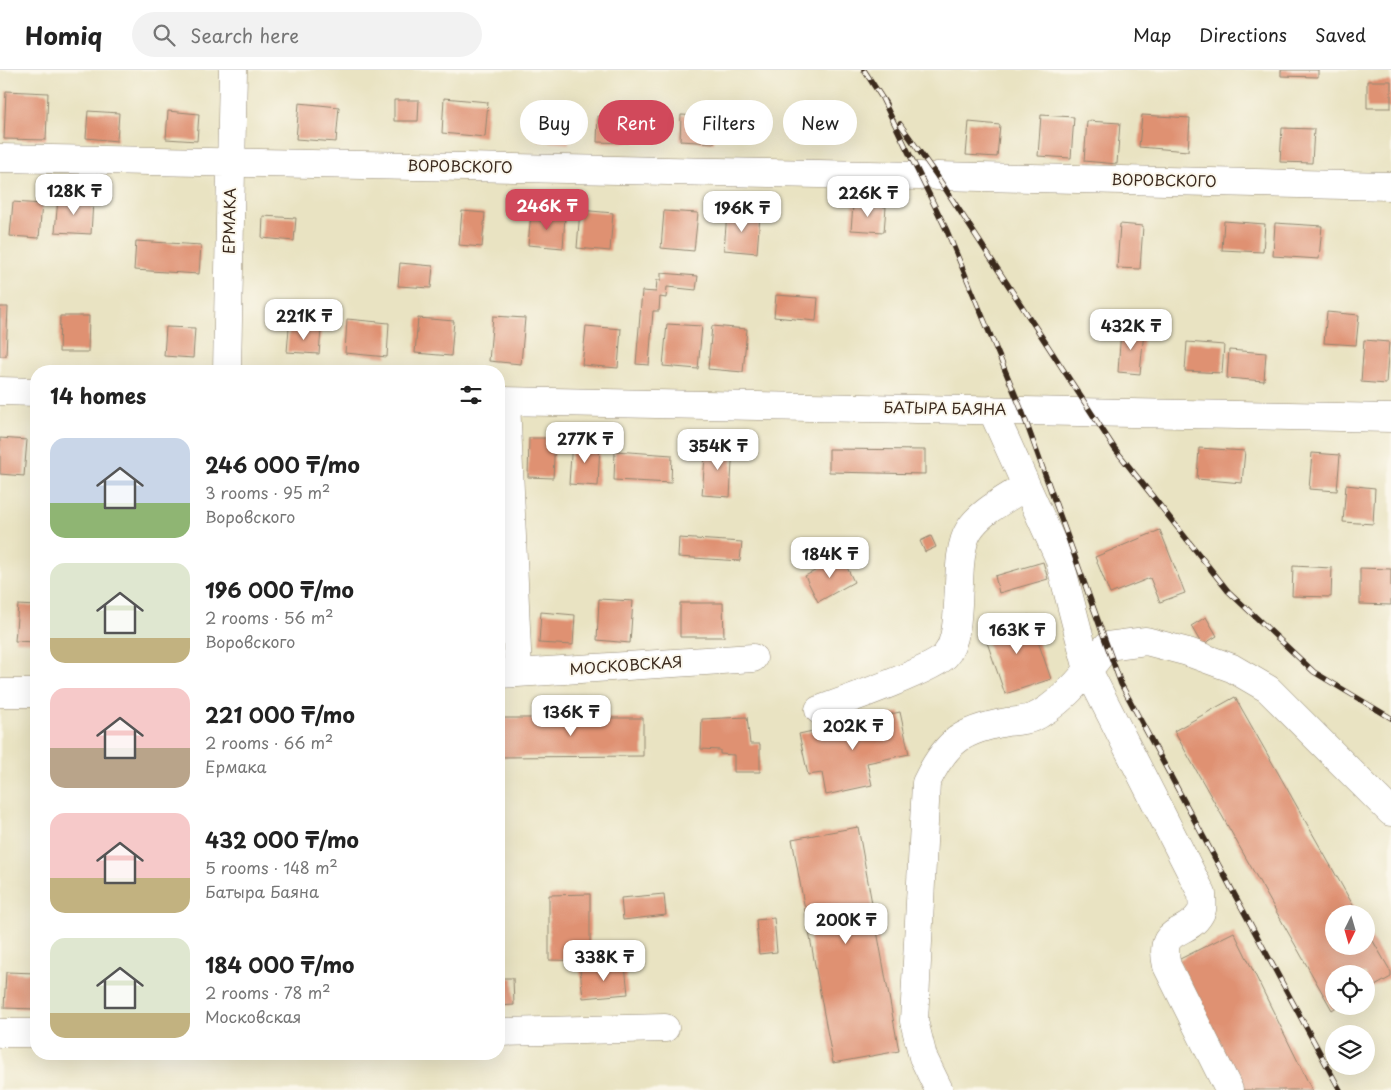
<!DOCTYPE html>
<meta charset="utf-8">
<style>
body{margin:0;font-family:"Playpen Sans",sans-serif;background:#f2f2f2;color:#222;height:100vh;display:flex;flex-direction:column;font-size:19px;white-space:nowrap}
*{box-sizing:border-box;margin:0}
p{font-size:16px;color:#767676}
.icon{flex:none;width:28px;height:28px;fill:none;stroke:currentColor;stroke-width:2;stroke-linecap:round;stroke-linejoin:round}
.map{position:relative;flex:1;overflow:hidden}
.panel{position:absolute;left:30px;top:295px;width:475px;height:695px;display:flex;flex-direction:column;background:#fff;border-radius:20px;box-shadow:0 5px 20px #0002}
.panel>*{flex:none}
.guide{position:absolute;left:520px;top:30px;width:475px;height:45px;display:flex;gap:10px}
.needle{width:32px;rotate:185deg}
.controls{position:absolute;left:1325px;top:835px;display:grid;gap:10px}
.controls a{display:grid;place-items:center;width:50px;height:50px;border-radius:50%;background:#fff;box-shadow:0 5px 20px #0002;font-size:25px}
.price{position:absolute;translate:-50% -42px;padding:0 11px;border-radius:10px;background:#fff;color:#222;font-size:16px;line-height:32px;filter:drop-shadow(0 1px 2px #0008)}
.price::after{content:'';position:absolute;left:50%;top:30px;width:15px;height:11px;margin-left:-8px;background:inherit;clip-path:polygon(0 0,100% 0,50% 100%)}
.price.active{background:#d1495b;color:#fff}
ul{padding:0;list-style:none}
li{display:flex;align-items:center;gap:15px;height:125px;padding:0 20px}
li span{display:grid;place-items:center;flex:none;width:140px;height:100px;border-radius:15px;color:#555}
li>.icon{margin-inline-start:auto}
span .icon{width:60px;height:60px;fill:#fffc;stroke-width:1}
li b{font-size:21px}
h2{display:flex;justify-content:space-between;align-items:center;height:60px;padding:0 20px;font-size:21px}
.chip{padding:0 18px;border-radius:22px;background:#fff;box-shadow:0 5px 20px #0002;font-size:18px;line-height:45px}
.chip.active{background:#d1495b;color:#fff}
header{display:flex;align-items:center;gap:30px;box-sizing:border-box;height:70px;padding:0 25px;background:#fff;border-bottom:1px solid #e0e0e0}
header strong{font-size:24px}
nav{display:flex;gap:28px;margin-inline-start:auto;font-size:18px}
.search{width:350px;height:45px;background:#f2f2f2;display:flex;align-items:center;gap:12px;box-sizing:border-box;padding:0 18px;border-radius:28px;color:#767676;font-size:19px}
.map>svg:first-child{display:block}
.building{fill:#df9172}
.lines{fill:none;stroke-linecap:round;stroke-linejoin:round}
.minor-casing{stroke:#928670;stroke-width:29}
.minor{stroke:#fff;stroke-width:28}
.rail-casing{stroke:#3b2a1e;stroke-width:5.5}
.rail{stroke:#fbf7ec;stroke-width:4;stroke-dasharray:11;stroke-linecap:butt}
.labels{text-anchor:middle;stroke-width:4;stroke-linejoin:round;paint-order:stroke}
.street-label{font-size:15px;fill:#3b2a1e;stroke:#fbf7ec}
</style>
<header>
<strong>Homiq</strong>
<div class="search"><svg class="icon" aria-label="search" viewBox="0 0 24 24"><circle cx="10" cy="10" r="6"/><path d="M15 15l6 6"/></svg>Search here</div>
<nav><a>Map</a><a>Directions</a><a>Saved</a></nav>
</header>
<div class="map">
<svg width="1391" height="1020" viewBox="0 0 1391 1020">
<rect width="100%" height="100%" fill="#fbf7ec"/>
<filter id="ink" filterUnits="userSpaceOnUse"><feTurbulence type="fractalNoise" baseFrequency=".02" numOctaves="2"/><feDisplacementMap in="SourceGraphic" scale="10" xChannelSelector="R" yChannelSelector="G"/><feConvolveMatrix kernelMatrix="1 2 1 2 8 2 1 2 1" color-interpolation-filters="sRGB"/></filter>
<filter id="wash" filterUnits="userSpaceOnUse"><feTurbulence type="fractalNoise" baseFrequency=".0096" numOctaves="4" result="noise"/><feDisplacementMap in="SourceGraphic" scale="20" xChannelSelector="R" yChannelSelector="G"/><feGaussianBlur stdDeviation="1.12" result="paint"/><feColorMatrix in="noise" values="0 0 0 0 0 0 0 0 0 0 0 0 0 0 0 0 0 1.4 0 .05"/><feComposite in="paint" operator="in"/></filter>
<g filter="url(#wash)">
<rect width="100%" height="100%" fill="#e9e3c2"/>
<g id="blocks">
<path class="building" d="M1281,0H1318V7L1281,6Z
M1367,11H1391V38H1367Z
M6,21L48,23L46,70L4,69Z
M444,28L488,32L485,67L442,63Z
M394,30H419L418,51H394Z
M299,33L339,37L336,72L296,69Z
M541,37L571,40L569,74L538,71Z
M88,41L119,43L117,71L86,68Z
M168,41L199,44L197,71L166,69Z
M681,45L716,47L714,73L680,71Z
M1041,45L1074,47L1071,88L1038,86Z
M1142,45L1190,48L1188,81L1139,77Z
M598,46L629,47L628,73L597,72Z
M1087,51L1120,53L1117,94L1084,91Z
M969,52L1000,55L997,87L966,85Z
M1282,58L1314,59L1312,93L1280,92Z
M58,128L93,131L91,164L55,162Z
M13,132L42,134L39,168L10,166Z
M853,135L886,137L884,162L851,160Z
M580,140L613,143L610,181L577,178Z
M462,141L485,143L482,177L459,175Z
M664,141L698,143L694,181L661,178Z
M531,143L565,146L563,178L528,175Z
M727,143L760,145L757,183L724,180Z
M263,146L296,148L294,171L262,168Z
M1224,151L1265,154L1263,182L1222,180Z
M1275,153L1322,156L1319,189L1273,186Z
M1120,154L1143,156L1140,199L1117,198Z
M136,171L201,175L199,204L134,200Z
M400,193L433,196L431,218L398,216Z
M661,203L698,206L696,220L667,217L666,228L660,227L659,241H653L649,295L636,294L642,221L656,222L657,210H661Z
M776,225L818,228L816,251L774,247Z
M0,237H8L6,286H0Z
M1327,242L1359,245L1356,275L1324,273Z
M60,246H89L88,282H59Z
M493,246L525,248L521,294L489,291Z
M418,248L454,251L451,286L415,283Z
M347,249L389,253L387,287L345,283Z
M667,254L702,256L698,299L663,296Z
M586,256L621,259L618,298L582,295Z
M712,256L747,259L743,302L708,299Z
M166,257L195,258L193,288L164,286Z
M289,258L321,260L319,284L287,282Z
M1121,259L1144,261L1140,304L1118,302Z
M1364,270L1389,272L1386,314L1361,312Z
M1187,272L1224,275L1222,303L1185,301Z
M1229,280L1266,283L1264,311L1227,308Z
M0,368L27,370L24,406L0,404Z
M529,368H555L553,408L528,407Z
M572,371L600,373L598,416L569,414Z
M706,374L733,376L730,427L702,425Z
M1199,378L1245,381L1242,413L1197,409Z
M829,379L925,380V404L829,402Z
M615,381L672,385L671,413L614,410Z
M1312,383L1340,385L1337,421L1309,419Z
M1346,415L1375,418L1373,454L1343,452Z
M1160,460L1185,523L1160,532L1150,508L1110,524L1095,487Z
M931,466L936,477L925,482L920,471Z
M679,468L742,472L740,491L678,487Z
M842,487L854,512L818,532L805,506Z
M1043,492L1048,509L999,523L995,506Z
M1293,496L1332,498L1331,527L1292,526Z
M1360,498L1391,499V535L1360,534Z
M599,529L633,531L630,573L597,570Z
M680,533H723L724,567H680Z
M18,535L36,536V572L15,571Z
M541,542L575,545L573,575L539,573Z
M1029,545L1051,609L1005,624L983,561Z
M1206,547L1217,566L1202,575L1191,556Z
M1235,627L1358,844H1334V876H1366V859L1391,902V907L1366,921V904H1334V936H1338L1332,940L1174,661Z
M900,642L909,684L867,693L872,715L826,725L822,703L808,705L799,664Z
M747,647L750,674H760V702H734V685L720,684V680L701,679L702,649Z
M499,648H643V686L499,687Z
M858,757L899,981L833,993L792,769Z
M590,824V891L549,890V825Z
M664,824L666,845L623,850L621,828Z
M774,848L777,882L759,884L756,850Z
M1234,862L1312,1020H1242L1178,890Z
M625,895L628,924L583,928L580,899Z
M6,902L36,903L35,939L4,938Z
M499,908H513L514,935L499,936Z"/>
</g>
</g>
<g filter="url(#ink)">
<use href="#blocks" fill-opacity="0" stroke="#928670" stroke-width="1"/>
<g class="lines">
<defs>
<path id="minor" d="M0,88L920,106
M937,106L1391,116
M227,301L233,0
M0,321L36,322
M499,331L1391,348
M506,331L518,603
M992,340L1059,488L1088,600L1202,824C1202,831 1204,838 1200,844C1187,867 1157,855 1167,896L1229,1020
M500,604L753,588
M0,623H36
M819,640C841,632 934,599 945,586C967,562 951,488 969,460C981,441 1008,428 1026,416
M499,962L665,958
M0,963H36
M939,1020L923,987L914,951L926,713C946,671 962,660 1007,652C1018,651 1031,650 1040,644C1067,628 1089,600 1107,576L1146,571L1188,582L1232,598L1268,619L1391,742"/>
</defs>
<use href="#minor" class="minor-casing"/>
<use href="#minor" class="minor"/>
<defs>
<path id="rail" d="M864,0L886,34
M882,28L947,161L1022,341L1121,614L1340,1020
M900,54L937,106L1115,379L1228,521L1314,602L1391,648"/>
</defs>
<use href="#rail" class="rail-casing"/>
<use href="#rail" class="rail"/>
</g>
</g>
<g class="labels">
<g class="street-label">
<text transform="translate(460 97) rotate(1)" y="5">ВОРОВСКОГО</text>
<text transform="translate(1164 111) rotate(1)" y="5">ВОРОВСКОГО</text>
<text transform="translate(230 151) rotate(-89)" y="5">ЕРМАКА</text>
<text transform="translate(945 339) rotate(1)" y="5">БАТЫРА БАЯНА</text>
<text transform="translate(626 596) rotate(-4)" y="5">МОСКОВСКАЯ</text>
</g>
</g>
</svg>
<div class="controls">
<a><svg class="needle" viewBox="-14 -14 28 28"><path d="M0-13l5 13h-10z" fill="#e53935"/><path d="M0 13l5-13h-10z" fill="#767676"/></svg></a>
<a><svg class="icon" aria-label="locate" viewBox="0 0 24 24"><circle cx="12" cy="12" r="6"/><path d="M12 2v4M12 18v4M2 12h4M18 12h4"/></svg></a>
<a><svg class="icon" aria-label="layers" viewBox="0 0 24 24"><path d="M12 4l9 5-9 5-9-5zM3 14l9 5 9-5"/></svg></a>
</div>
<b class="price" style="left:74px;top:146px">128K ₸</b>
<b class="price" style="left:868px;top:148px">226K ₸</b>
<b class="price active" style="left:547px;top:161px">246K ₸</b>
<b class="price" style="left:742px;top:163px">196K ₸</b>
<b class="price" style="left:304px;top:271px">221K ₸</b>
<b class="price" style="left:1131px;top:281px">432K ₸</b>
<b class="price" style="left:585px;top:394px">277K ₸</b>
<b class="price" style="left:718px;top:401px">354K ₸</b>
<b class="price" style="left:830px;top:509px">184K ₸</b>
<b class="price" style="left:1017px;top:585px">163K ₸</b>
<b class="price" style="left:571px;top:667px">136K ₸</b>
<b class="price" style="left:853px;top:681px">202K ₸</b>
<b class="price" style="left:846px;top:875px">200K ₸</b>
<b class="price" style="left:604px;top:912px">338K ₸</b>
<div class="guide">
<a class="chip">Buy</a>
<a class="chip active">Rent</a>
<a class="chip">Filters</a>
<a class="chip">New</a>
</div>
<section class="panel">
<h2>14 homes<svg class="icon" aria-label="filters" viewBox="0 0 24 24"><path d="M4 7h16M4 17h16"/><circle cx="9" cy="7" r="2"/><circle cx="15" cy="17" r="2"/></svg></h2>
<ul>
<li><span style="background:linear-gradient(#c9d6e8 65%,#8fb573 0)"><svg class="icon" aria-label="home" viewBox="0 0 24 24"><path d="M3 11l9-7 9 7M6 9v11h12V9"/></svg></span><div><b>246 000 ₸/mo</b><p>3 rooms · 95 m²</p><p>Воровского</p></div></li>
<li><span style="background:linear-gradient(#dfe7d0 75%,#c2b280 0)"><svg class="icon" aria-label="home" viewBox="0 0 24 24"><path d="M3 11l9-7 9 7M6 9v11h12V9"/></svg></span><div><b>196 000 ₸/mo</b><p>2 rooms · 56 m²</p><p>Воровского</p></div></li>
<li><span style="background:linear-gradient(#f6c9c9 60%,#b9a48a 0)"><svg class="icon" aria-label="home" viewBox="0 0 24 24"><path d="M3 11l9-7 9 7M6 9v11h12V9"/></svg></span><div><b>221 000 ₸/mo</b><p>2 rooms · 66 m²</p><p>Ермака</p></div></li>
<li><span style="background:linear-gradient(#f6c9c9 65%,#c2b280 0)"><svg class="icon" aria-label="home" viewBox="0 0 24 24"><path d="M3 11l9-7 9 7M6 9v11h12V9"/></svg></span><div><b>432 000 ₸/mo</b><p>5 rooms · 148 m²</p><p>Батыра Баяна</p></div></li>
<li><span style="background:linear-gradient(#dfe7d0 75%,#c2b280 0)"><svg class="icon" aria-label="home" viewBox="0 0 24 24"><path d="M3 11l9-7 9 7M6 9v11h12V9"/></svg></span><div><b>184 000 ₸/mo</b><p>2 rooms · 78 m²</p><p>Московская</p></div></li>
</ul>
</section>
</div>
